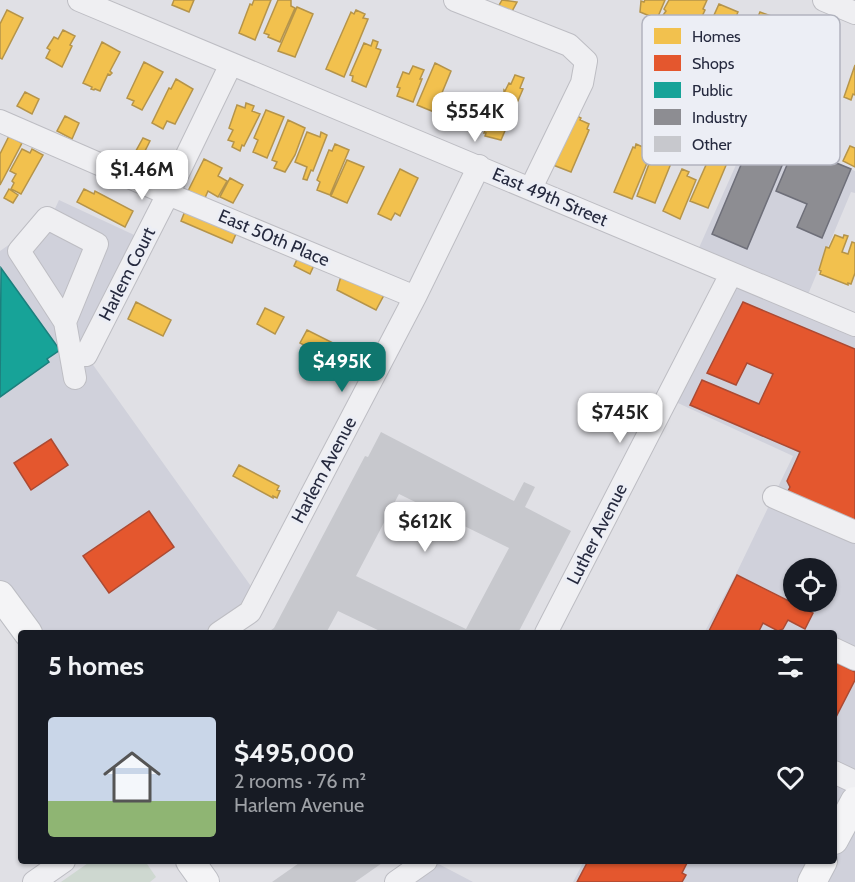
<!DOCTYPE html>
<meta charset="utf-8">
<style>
body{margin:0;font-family:Cabin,sans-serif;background:#20242c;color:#f1f3f6;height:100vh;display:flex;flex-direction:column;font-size:22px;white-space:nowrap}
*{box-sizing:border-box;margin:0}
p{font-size:20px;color:#9ea1a6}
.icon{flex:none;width:33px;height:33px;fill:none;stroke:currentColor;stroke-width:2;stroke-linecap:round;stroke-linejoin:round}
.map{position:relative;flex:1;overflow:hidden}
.drawer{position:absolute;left:18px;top:630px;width:819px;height:234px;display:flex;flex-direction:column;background:#171b24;border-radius:6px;box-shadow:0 2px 4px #0004}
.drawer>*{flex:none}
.buttons{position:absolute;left:783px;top:558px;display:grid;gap:12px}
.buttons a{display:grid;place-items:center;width:54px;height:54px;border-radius:50%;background:#171b24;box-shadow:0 2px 4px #0004;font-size:30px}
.price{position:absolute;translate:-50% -51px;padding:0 14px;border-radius:12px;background:#fff;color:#222;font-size:20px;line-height:39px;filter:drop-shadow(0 2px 3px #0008)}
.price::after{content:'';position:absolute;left:50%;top:36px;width:18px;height:14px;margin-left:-9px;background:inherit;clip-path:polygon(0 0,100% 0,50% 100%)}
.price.on{background:#0f766e;color:#fff}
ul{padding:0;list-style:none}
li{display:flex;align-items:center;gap:18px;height:150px;padding:0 30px}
li span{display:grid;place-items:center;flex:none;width:168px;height:120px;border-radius:6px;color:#555}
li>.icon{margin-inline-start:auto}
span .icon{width:72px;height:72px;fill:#fffc;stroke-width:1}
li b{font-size:26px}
h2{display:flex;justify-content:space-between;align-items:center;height:72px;padding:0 30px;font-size:26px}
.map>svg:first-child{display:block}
.built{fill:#d0d1db;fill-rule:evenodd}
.green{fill:#ced8d0}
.homes{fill:#f2c14e;stroke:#b5944a;stroke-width:1.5}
.shops{fill:#e4572e;stroke:#ab4a33;stroke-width:1.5}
.public{fill:#17a398;stroke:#1c7f7d;stroke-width:1.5}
.industry{fill:#8d8d92;stroke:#6e6f79;stroke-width:1.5}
.building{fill:#c7c8cd;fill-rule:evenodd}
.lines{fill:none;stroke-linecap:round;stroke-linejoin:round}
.minor-casing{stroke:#bdbdc3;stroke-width:24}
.major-casing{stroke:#bcbdc3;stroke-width:30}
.minor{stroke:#efeff2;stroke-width:22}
.major{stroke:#f4f4f6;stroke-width:28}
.labels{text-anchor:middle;stroke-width:6;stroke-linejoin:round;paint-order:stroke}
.street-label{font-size:18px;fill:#262a3f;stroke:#eceef5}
.key{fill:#eceef5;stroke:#b1b3be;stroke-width:1.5}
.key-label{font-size:16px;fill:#262a3f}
</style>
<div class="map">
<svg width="855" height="882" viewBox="0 0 855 882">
<rect width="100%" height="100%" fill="#e0e0e5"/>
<path class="built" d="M752,129L855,171V193L851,192L804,304L855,325V882H573L584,861H834V633H704L736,574L793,456L667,398L731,275L694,259ZM794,568H826V602H794Z
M59,200L145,240L86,355L258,596L219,633H28L0,595V251L52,215Z
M433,861L473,882H396Z"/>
<path class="green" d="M91,861H145L156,877L150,882H61Z"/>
<path class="homes" d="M174,0H194L189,12L172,5Z
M254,0H271L255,40L239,33L250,4L252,5Z
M278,0H291V6L295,8L280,42L268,37L269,35L264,33Z
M502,0L517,2L510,15L497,9Z
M645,0H665L657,19L640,12L641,1L644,2Z
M669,0H707L703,9L705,10L698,25L697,24L694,29L696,31L687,42L677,38L679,35L671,31L670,35L659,30L661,22L659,21L666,11L664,9Z
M719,4L738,12L731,29L738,32L731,49L722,45L723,41L706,33Z
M297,7L313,14L295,57L278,51Z
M7,10L23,18L2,59L0,58V24Z
M356,10L365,14L363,18L368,19L344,77L326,69L351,12L354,14Z
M760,12L771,16L769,20L778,24L767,55L765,54L755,78H753L751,82L736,74L737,71L735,70L743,53L740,52L743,46L750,33H751Z
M63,30L75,36L70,45L72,46L62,67L46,58L50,50L47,48L54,37L58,39Z
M373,40L378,42L376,48L381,50L366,87L352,81L353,76L350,75L364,43L371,46Z
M102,42L120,52L110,71L112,73L110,75L108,74L100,91L95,89L94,90L91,89L92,87L83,83Z
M144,62L163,72L142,110L132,105L134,101L127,98Z
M435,63L451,71L434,112L417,105Z
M855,65V95L853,94L851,100L844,97Z
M413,66L424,70L420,79H422L413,102L397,96L400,88L397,87L403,72L409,74Z
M515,75L524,78L520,88L523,89L501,140L485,136L486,133H484L500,94L504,95V90L505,91L509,83L511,84Z
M176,79L193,89L175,124L167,121L163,129L152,123L169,88L171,89Z
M25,92L39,99L32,114L17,106Z
M246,103L254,106L252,111L260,114L244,146L242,145L240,151L232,147L234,142L228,140L233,130L229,128L237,105L245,108Z
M266,110L284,117L267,158L253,152L258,140L254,138Z
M575,115L581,118L580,120L589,124L587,129L589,130L571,172L553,165Z
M65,116L79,123L72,139L57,131Z
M288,120L305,128L295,155L285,172L274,168L277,162L272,160Z
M307,132L320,137L321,132L327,135L313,171L311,170L307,180L303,179L307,167L295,162Z
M9,136L22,143L0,185V154Z
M143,138L150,141L145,151L153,155L148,165L157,170L151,182L126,169Z
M335,144L349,150L330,195L317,190L320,182L317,180L329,150L332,151Z
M636,144L652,151L632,199L614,192L633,147L635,148Z
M850,146L855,148V167L843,161Z
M655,148L674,156L655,203L637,196Z
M22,149L30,153L32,149L43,155L21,194L11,189L14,183L12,181L16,174L10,171Z
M710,156L727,163L708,208L690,201Z
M204,159L222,168L218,176L227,181L218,197L208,191L204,200L187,193Z
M347,160L364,167L347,203L331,196Z
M400,169L418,178L400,216L395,213L391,220L378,214Z
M682,169L689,172L687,176L696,180L680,219L663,211Z
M230,178L243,185L233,203L220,197Z
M9,189L18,195L13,203L4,198Z
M84,189L94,194L95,191L133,211L125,227L77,202Z
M187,206L239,227L232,243L181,221Z
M835,235L843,238L844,235L848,236L842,252L848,254L852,242L855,243V273L851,284L848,283V285L820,274L821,271L819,270L826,247L829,248Z
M299,255L315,263L310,274L294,266Z
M341,276L384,295L376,310L337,290Z
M136,302L171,320L163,336L128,319Z
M265,308L284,317L275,334L257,324Z
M307,330L353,353L345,370L307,351L309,348L300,343Z
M239,465L279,486L277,490L280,491L277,498L273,496V498L233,476Z"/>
<path class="shops" d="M743,302L855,349V526L785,497L790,487L787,481L800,452L690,405L702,380L759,404L773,374L747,363L736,385L707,373Z
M51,439L68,465L31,490L14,463Z
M149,511L174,547L109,593L83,556Z
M737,575L813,613L805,629L788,620L783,629L778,631L763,623L758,633H708Z
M834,661L855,672V680L834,721Z
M588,861H688L682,873L686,875L682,882H577Z"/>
<path class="public" d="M1,268L60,350L47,359L49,362L0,397Z"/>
<path class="industry" d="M754,134L789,149L747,249L712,234Z
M795,146L851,169L822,238L797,227L807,204L776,191Z"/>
<path class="building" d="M381,432L514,501L524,482L535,487L525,507L571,531L518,633H384L338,611L326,633H267L274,628L365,456L368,457ZM399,494L509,548L466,629L356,576Z
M302,861H385L355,882H272Z"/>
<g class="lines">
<defs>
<path id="minor" d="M79,0L855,325
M455,0L569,45L586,61L582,83L531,188
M824,0L855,13
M0,121L168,194L415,297
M65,322L19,251L47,218L97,244L65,322L75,378
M86,355L168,194L231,64
M774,497L855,532
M219,633L250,612L415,297L479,166
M546,633L731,274
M834,649L855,659
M834,772L855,782
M34,882L64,861
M396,882L426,861"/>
<path id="major" d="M0,595L28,633
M834,840L855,801
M190,861L205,882
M812,882L823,861"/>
</defs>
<use href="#minor" class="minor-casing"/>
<use href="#major" class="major-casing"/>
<use href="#minor" class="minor"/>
<use href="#major" class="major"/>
</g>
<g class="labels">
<g class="street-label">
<text transform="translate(550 197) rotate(23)" y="6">East 49th Street</text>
<text transform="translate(274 238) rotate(23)" y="6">East 50th Place</text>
<text transform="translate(127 274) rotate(-63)" y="6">Harlem Court</text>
<text transform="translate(324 470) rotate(-62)" y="6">Harlem Avenue</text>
<text transform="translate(597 534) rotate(-63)" y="6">Luther Avenue</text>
</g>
</g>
<rect x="642" y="15" width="198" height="150" rx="9" class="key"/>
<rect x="654" y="28" width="27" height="16" fill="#f2c14e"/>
<rect x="654" y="55" width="27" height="16" fill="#e4572e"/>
<rect x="654" y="82" width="27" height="16" fill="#17a398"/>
<rect x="654" y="109" width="27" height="16" fill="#8d8d92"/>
<rect x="654" y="136" width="27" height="16" fill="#c7c8cd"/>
<g class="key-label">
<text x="692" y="42">Homes</text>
<text x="692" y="69">Shops</text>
<text x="692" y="96">Public</text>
<text x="692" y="123">Industry</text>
<text x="692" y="150">Other</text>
</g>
</svg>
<div class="buttons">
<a><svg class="icon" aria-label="locate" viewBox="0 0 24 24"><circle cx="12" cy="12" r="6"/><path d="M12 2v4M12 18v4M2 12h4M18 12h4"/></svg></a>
</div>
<b class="price" style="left:475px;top:143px">$554K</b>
<b class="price" style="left:142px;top:201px">$1.46M</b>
<b class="price on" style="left:342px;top:393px">$495K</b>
<b class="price" style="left:620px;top:444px">$745K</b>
<b class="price" style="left:425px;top:553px">$612K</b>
<section class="drawer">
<h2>5 homes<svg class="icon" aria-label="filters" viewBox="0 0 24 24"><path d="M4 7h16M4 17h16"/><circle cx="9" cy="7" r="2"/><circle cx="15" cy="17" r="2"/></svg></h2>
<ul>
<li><span style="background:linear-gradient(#c9d6e8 70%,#8fb573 0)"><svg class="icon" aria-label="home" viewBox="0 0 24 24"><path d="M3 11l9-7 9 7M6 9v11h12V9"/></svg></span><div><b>$495,000</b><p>2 rooms · 76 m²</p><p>Harlem Avenue</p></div><svg class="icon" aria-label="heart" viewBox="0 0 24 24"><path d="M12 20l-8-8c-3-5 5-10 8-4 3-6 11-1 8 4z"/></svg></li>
</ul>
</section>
</div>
